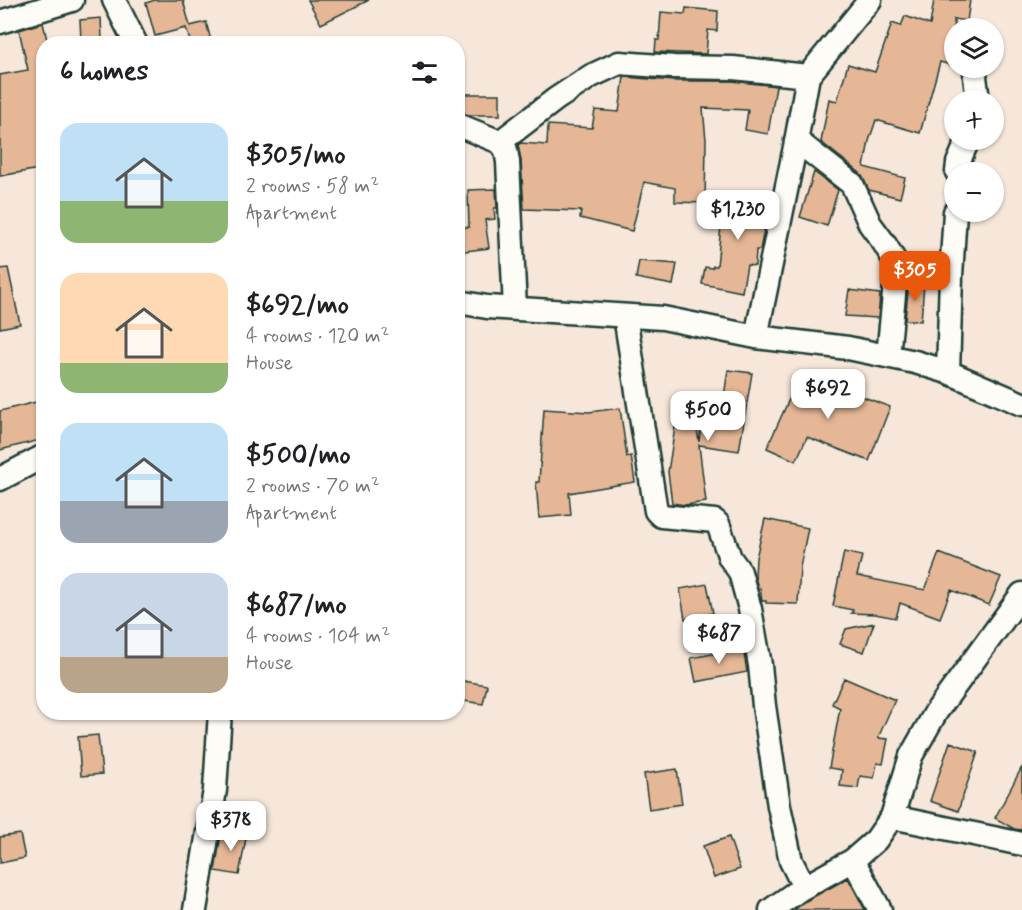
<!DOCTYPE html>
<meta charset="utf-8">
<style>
body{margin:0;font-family:Mynerve,sans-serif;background:#f2f2f2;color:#202124;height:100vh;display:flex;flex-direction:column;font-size:22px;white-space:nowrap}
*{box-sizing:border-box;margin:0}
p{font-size:20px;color:#757577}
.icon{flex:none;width:33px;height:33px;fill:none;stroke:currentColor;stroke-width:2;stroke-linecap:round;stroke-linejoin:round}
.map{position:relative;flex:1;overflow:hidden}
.panel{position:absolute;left:36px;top:36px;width:429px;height:684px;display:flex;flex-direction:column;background:#fff;border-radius:24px;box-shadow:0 2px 4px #0004}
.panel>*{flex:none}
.controls{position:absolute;left:944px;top:18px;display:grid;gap:12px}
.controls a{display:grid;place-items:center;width:60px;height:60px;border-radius:50%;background:#fff;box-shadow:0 2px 4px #0004;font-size:30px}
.price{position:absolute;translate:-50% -51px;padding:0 14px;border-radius:12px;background:#fff;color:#222;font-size:20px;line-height:39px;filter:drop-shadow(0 2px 3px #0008)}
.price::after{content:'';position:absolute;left:50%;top:36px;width:18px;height:14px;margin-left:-9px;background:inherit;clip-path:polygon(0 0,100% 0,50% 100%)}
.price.on{background:#ea580c;color:#fff}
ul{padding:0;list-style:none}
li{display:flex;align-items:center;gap:18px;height:150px;padding:0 24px}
li span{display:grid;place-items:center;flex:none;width:168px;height:120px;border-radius:18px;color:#555}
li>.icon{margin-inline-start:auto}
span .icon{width:72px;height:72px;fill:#fffc;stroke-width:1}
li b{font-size:26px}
h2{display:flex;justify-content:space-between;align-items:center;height:72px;padding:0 24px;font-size:26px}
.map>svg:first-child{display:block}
.building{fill:#e5b796;stroke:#1f3d34;stroke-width:1.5}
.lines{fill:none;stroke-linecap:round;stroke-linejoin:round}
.minor-casing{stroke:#1f3d34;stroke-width:27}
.minor{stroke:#fdfcf7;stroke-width:22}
</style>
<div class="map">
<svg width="1022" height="910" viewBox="0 0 1022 910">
<rect width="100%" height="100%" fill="#f6e7da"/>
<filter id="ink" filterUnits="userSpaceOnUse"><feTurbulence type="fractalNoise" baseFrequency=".0167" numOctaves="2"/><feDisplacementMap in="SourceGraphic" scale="12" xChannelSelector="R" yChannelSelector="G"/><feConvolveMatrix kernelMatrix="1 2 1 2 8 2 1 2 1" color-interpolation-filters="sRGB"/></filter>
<g filter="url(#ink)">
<path class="building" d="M155,0H183L190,26L206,22L212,44H191L186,28L155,36L146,3Z
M308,0H369L321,24Z
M934,0H970L967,21L954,19V66L940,62L920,133L876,120L869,141L864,167L905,178L900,198L869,190L860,173L821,142L829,99L837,101L848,64L875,72L892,23L901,26L905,16L930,25Z
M686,8L718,11L717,31L708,30L706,54L655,52L656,40H659L661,12L685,14Z
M101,18L102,39L81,40L80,20Z
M43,23L48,44H44V168L0,176V75L28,70L19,30Z
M624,77L674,81H732L776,86L768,134L745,130L748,110L703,108L706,140L705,203L675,202V188L644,182L632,231L580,218L581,211L524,209L521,161L518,145L521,143L547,145L548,125L592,128L595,110L619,112Z
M458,94H500V115H469L458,112Z
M814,172L838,190L827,226L800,217Z
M496,189L497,208H494L495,219L485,220L489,248L458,252V228L469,227L468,190Z
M724,195L770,199L760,250H756L755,266L747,265L742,292L702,284L705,267L712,268L713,266H717Z
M639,261L677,264L673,285L636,278Z
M8,268L20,324L0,328V269Z
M909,283L924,284L921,321L905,320Z
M849,290L880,294L878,318L845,316Z
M728,370L752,373L739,451L699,445L706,502L685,505L672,503L668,472L675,427L697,430L699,442L702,420L720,423Z
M801,373L836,382L835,386L890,407L869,461L807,437L796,461L767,448Z
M44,400V418L41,419L44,430V439L0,450V411Z
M620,408L627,457L631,456L635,482L569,493L571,515L539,518L536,482H539L544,409L589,412Z
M765,519L808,528L800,567L798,604L766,603V601H762L760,588H758L755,577L756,558Z
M844,552L862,556L857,576L925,590L939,553L1001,577L989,605L951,590L940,618L900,603L896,618L875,614L851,613L853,610L833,606Z
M707,584L713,613L685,619L680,589Z
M874,623L864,652L840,644L846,629Z
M743,648L747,672L696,682L691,658Z
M844,678L895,700L878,738L888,739L883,764L877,763L874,778L860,776L858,788L840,786L842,770L829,768L840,708L832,704Z
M458,680L487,685L483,704L458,700Z
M98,735L102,774L81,776L78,737Z
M950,742L978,752L958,811L930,801Z
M1022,767V830L1014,829L995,818Z
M677,769L682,804L649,809L644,774Z
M222,829L247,833L239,875L215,871Z
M20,834L25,858L0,863V837Z
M729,837L740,869L714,878L703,846Z
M848,878L865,910H794L806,901Z"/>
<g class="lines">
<defs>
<path id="minor" d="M114,0L136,44
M0,22L72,0
M976,68L975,77L978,100
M458,125L500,142L506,150L508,162L515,309
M796,140L852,184L870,224L884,243L893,258L896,266V274L888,356
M500,142L556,99L591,76L619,63L674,67L733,68L808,76
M957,172L958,163L968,140
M458,302L487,307L663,318L756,337L848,348L915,362L948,372L1022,404
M625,316L656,511L661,516L715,521L718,524L730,558L740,572L750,609L760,665L764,706L779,806L791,861L804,887
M756,337L795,147L808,76L870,0
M948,372L951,276L955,212
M0,479L44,456
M892,817L1022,844
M853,860L880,910
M195,910L215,790L220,712
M771,910L799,890L853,860L876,840L892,817L911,756L936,712L1022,594"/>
</defs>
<use href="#minor" class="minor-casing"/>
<use href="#minor" class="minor"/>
</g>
</g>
</svg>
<div class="controls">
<a><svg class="icon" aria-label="layers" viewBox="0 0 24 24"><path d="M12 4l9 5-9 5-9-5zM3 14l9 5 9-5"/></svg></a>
<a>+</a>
<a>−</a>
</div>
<b class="price" style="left:738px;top:241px">$1,230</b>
<b class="price on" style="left:915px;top:302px">$305</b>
<b class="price" style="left:828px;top:420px">$692</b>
<b class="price" style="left:708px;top:442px">$500</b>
<b class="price" style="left:719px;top:665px">$687</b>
<b class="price" style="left:231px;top:852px">$378</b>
<section class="panel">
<h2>6 homes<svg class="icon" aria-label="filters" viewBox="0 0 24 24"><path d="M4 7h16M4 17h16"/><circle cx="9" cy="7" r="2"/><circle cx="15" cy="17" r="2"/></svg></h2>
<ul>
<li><span style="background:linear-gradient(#bfe0f5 65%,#8fb573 0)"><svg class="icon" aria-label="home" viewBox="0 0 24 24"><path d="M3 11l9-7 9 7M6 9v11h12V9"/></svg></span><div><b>$305/mo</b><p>2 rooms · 58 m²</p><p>Apartment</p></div></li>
<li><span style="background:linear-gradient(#ffd9b3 75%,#8fb573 0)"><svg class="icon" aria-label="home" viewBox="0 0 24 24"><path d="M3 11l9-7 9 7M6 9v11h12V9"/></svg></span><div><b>$692/mo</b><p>4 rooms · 120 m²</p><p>House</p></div></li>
<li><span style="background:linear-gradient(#bfe0f5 65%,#9aa5b1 0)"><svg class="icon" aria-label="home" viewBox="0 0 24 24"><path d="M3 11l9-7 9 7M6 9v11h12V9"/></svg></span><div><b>$500/mo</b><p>2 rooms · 70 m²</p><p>Apartment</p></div></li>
<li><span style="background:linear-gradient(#c9d6e8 70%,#b9a48a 0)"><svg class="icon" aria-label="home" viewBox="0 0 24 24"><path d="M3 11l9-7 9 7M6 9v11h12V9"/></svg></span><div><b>$687/mo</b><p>4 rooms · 104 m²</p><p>House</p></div></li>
</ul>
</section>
</div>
